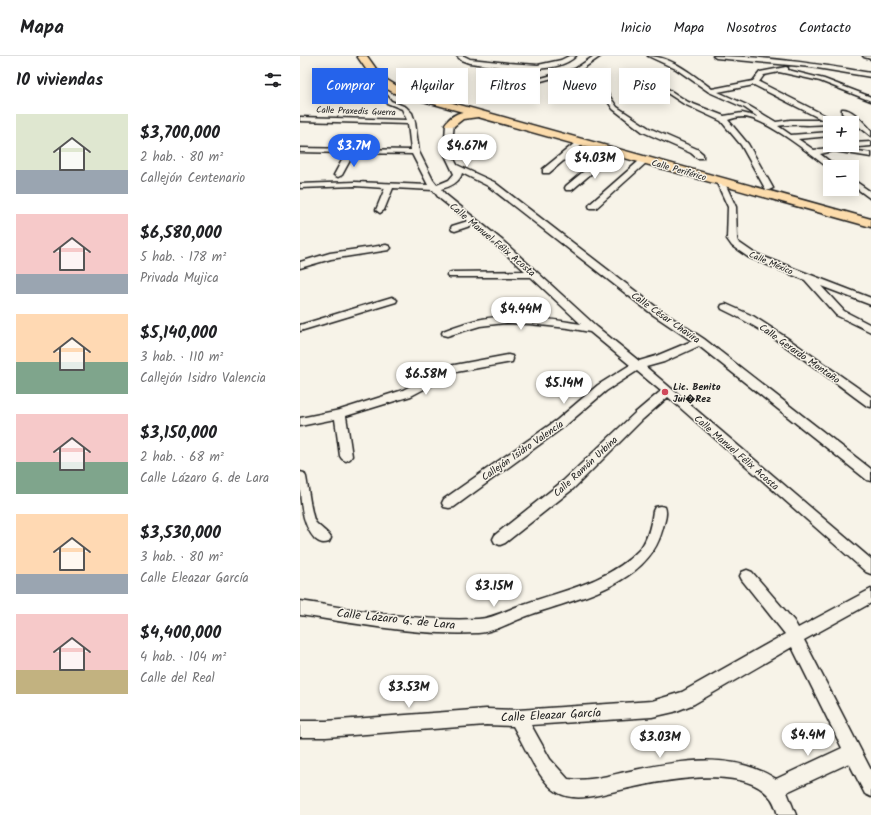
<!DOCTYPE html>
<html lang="es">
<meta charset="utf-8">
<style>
body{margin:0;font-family:Kalam,sans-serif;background:#f6f6f6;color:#202124;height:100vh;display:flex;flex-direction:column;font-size:15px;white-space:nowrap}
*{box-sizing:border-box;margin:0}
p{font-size:13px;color:#757577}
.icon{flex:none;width:22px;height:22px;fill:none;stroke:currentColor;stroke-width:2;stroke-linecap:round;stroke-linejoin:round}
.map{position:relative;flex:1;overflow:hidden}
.sheet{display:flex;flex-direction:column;background:#fff;width:300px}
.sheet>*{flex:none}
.guide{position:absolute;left:12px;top:12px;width:380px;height:36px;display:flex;gap:8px}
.buttons{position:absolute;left:523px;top:60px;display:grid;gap:8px}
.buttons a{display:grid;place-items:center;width:36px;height:36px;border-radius:0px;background:#fff;box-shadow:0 2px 10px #0003;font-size:20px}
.price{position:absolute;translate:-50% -34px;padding:0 9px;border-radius:14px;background:#fff;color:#222;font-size:13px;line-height:26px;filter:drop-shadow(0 1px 2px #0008)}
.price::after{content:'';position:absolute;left:50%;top:24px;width:12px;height:9px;margin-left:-6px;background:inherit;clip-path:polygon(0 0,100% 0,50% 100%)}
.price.selected{background:#2563eb;color:#fff}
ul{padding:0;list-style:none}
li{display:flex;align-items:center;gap:12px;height:100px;padding:0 16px}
li span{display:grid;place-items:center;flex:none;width:112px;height:80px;border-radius:0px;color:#555}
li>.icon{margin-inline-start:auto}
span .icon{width:48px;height:48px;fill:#fffc;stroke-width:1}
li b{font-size:17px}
h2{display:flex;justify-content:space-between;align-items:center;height:48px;padding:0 16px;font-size:17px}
.tag{padding:0 14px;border-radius:0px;background:#fff;box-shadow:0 2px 10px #0003;font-size:14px;line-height:36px}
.tag.selected{background:#2563eb;color:#fff}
header{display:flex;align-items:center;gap:24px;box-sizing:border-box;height:56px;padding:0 20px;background:#fff;border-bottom:1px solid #e0e0e0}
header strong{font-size:19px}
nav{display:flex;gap:22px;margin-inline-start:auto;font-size:14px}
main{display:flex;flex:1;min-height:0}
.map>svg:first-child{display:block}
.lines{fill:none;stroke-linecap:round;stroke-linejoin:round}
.minor-casing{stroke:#1c1c1c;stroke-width:3}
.highway-casing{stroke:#1c1c1c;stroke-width:3}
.minor{fill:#f7f3e8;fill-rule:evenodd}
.highway{fill:#fcdcac;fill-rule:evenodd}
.poi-dot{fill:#d1495b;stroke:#f7f3e8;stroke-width:1.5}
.labels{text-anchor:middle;stroke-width:3;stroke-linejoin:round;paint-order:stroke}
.far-street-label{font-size:9px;fill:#1c1c1c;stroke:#f7f3e8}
.street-label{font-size:10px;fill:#1c1c1c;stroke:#f7f3e8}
.poi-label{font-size:10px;font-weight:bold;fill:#1c1c1c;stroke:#f7f3e8;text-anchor:start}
.near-street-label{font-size:12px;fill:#1c1c1c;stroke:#f7f3e8}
</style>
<header>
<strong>Mapa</strong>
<nav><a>Inicio</a><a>Mapa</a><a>Nosotros</a><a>Contacto</a></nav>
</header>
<main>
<section class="sheet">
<h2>10 viviendas<svg class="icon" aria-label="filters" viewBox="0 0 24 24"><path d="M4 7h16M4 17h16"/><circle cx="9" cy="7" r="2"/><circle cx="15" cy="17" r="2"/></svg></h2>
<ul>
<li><span style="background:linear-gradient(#dfe7d0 70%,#9aa5b1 0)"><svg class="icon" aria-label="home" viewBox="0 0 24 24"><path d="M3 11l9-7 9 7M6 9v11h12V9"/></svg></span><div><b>$3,700,000</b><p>2 hab. · 80 m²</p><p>Callejón Centenario</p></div></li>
<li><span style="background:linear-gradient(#f6c9c9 75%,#9aa5b1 0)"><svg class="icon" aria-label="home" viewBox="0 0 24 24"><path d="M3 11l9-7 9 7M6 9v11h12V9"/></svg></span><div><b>$6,580,000</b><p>5 hab. · 178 m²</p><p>Privada Mujica</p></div></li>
<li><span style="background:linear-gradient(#ffd9b3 60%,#7fa58c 0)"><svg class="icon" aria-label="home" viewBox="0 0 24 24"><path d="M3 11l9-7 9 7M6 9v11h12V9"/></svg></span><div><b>$5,140,000</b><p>3 hab. · 110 m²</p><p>Callejón Isidro Valencia</p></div></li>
<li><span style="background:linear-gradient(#f6c9c9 60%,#7fa58c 0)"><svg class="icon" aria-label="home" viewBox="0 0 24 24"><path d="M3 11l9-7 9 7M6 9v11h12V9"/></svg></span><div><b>$3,150,000</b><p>2 hab. · 68 m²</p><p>Calle Lázaro G. de Lara</p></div></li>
<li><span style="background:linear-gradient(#ffd9b3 75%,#9aa5b1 0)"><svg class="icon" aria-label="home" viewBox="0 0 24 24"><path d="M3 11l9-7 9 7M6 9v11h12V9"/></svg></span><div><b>$3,530,000</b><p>3 hab. · 80 m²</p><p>Calle Eleazar García</p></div></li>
<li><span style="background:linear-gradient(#f6c9c9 70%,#c2b280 0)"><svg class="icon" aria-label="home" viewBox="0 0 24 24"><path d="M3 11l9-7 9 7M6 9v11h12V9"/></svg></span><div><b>$4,400,000</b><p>4 hab. · 104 m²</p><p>Calle del Real</p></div></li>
</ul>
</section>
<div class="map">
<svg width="571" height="759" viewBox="0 0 571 759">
<rect width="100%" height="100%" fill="#f7f3e8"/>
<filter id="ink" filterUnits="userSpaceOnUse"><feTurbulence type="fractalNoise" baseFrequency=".025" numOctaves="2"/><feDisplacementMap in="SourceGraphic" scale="8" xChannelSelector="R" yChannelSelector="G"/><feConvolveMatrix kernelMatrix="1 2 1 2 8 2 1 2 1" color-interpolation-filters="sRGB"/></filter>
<g filter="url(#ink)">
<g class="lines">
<defs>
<path id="minor" d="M157,0H164L170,3L208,7L238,9L261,4L269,0H276C253,22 198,10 169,7L161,4Z
M294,0H301L278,16L299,30L308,38L317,51L349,72L397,93L403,98V102H397L391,97L343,76L313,53L304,40L295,32L271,17L234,27L224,35L219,34L230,25L275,13Z
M348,0C372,0 394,20 412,33L453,25L460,16L486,11L488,12V14L524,23L571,41V45L520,25L479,16L464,19L459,26L532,63L530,67C513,71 495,67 478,70L491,79L530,76V80L498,83L514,94L534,91L571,97V101L534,95L520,98L537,111H530V113C510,98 467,63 444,61C438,61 433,62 428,64L448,88L473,132L469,134H466L441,89L421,65L384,48L338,18L343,17L388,46L424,60L442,57L458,61L445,52L409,36L376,13ZM454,29L523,64H490L476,66L449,50L418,36Z
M413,0C466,0 519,8 571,17V21L511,11L416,2Z
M563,0H571V3L564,1Z
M76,22L81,23L77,27L91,45L106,51L112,57L115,66L119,96L133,124L137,129L149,124L154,118L144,97L146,68L150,66L154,68L151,93L153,101L157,109L194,126L360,254L404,283L571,413V425L567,424L399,290L364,306L346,311L571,503V518L566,516L368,341L343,363L273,433L205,487L200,489L195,487L193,483L195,479L263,425L335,357L361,335L337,315L306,335L265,370L154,451L149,452L144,451L142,447L144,443L257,364L298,329L330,309L290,276L268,272L230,268L205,267L180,270L147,280L143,279L142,277L143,275C156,270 169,265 182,263C215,257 249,263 281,268L231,221H149L147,219L149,217L152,216L225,215L173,169L155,175L152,174L151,172L152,170L168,165L139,142L133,134L93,132L84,154L80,157L76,154L85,132L55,130L0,132V128L55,126L128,129L112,98L54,97L42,119L38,121L34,119L46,97L0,96V92L111,94L108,68L0,65V61L107,64L102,53L87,47L71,28V26ZM162,117L188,130L352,258L392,285L356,300L339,305L297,271L203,185L145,138L141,133C150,131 160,126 162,117Z
M542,53C552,52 564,67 571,74V80L542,57Z
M552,77H556V81H552Z
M571,86V90L547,92L543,90L552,89V87Z
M275,87H278L282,89L249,117H243V113Z
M307,96H313L314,98L272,134H266L265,132L266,130Z
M339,105H345L346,107L296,152H290L289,150L290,148Z
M417,123H423L436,151L437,183L438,186L454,197L571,242V249L521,230L544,255L571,269V276L536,259L505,224L448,201L432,190L427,183L428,151L416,125Z
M552,123L571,136V143L552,129Z
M86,189L89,190L91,192L89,194L31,203L0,212V206L30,197Z
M92,241L97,244L96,246L0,275V269Z
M426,248L453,260L487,282L571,341V351L567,350C520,316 475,278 422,253L421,251L422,249Z
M208,299L212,300L213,303L212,306L156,316L111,340L46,360L52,400L50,403L46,405L42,403L40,400L35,363L0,370V362L40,354L103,334L149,310Z
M0,416L4,417L6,421C8,431 11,458 15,466C20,472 27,475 31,482L29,486C23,488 20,487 15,483C0,466 0,440 0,416Z
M360,450L365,451C368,458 364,467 362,475C347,530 274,543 227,560C211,566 195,576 178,577C119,580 59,568 0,559V545C59,554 119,566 178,563C194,562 209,553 224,548C262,535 310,525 339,494C348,484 351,469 353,455L355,451Z
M447,514L452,516L494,565L498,572L571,533V547L504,584L571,714V741L565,738L549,707L487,736L496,759H478C476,752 474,745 469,740C442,708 361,725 325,733C304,737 276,748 257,736C238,724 224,689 213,670L186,669L26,681H0V665H26L186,653L218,654L352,645L382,636L485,578L442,524L440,520L442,516ZM492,591L542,692L476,723C431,694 376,705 325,716C307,720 287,726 268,723L250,703L231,669L352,661L374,656L394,648Z"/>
<path id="highway" d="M57,0H67L82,21L102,33L571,163V171L178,61L163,63L154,70H146L145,68C149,62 156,57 163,56L94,37L74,25Z"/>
</defs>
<use href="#minor" class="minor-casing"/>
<use href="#highway" class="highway-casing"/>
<use href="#minor" class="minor"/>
<use href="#highway" class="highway"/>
</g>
</g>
<circle class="poi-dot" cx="365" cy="336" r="4"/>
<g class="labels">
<g class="far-street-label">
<text transform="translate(56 55) rotate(2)" y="3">Calle Praxedis Guerra</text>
<text transform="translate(379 114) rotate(16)" y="3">Calle Periférico</text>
<text transform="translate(471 207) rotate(23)" y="3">Calle México</text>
</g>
<g class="street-label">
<text transform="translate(193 183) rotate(40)" y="4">Calle Manuel Félix Acosta</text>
<text transform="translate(366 261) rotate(35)" y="4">Calle César Chavira</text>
<text transform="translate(500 297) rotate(35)" y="4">Calle Gerardo Montaño</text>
<text transform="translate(222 394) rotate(-35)" y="4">Callejón Isidro Valencia</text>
<text transform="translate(437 396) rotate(41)" y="4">Calle Manuel Félix Acosta</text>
<text transform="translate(285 410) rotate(-43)" y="4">Calle Ramón Urbina</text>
</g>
<g class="poi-label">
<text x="373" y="334">Lic. Benito<tspan x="373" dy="12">Jui�Rez</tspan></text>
</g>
<g class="near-street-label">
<text transform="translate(96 563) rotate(6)" y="4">Calle Lázaro G. de Lara</text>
<text transform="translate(251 659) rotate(-3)" y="4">Calle Eleazar García</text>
</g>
</g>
</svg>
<div class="buttons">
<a>+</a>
<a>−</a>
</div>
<b class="price selected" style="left:54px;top:112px">$3.7M</b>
<b class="price" style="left:167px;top:112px">$4.67M</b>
<b class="price" style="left:295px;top:124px">$4.03M</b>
<b class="price" style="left:221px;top:275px">$4.44M</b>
<b class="price" style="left:126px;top:340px">$6.58M</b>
<b class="price" style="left:264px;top:349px">$5.14M</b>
<b class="price" style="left:194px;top:552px">$3.15M</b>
<b class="price" style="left:109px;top:653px">$3.53M</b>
<b class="price" style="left:508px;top:701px">$4.4M</b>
<b class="price" style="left:360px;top:703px">$3.03M</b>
<div class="guide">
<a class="tag selected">Comprar</a>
<a class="tag">Alquilar</a>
<a class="tag">Filtros</a>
<a class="tag">Nuevo</a>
<a class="tag">Piso</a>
</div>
</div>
</main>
